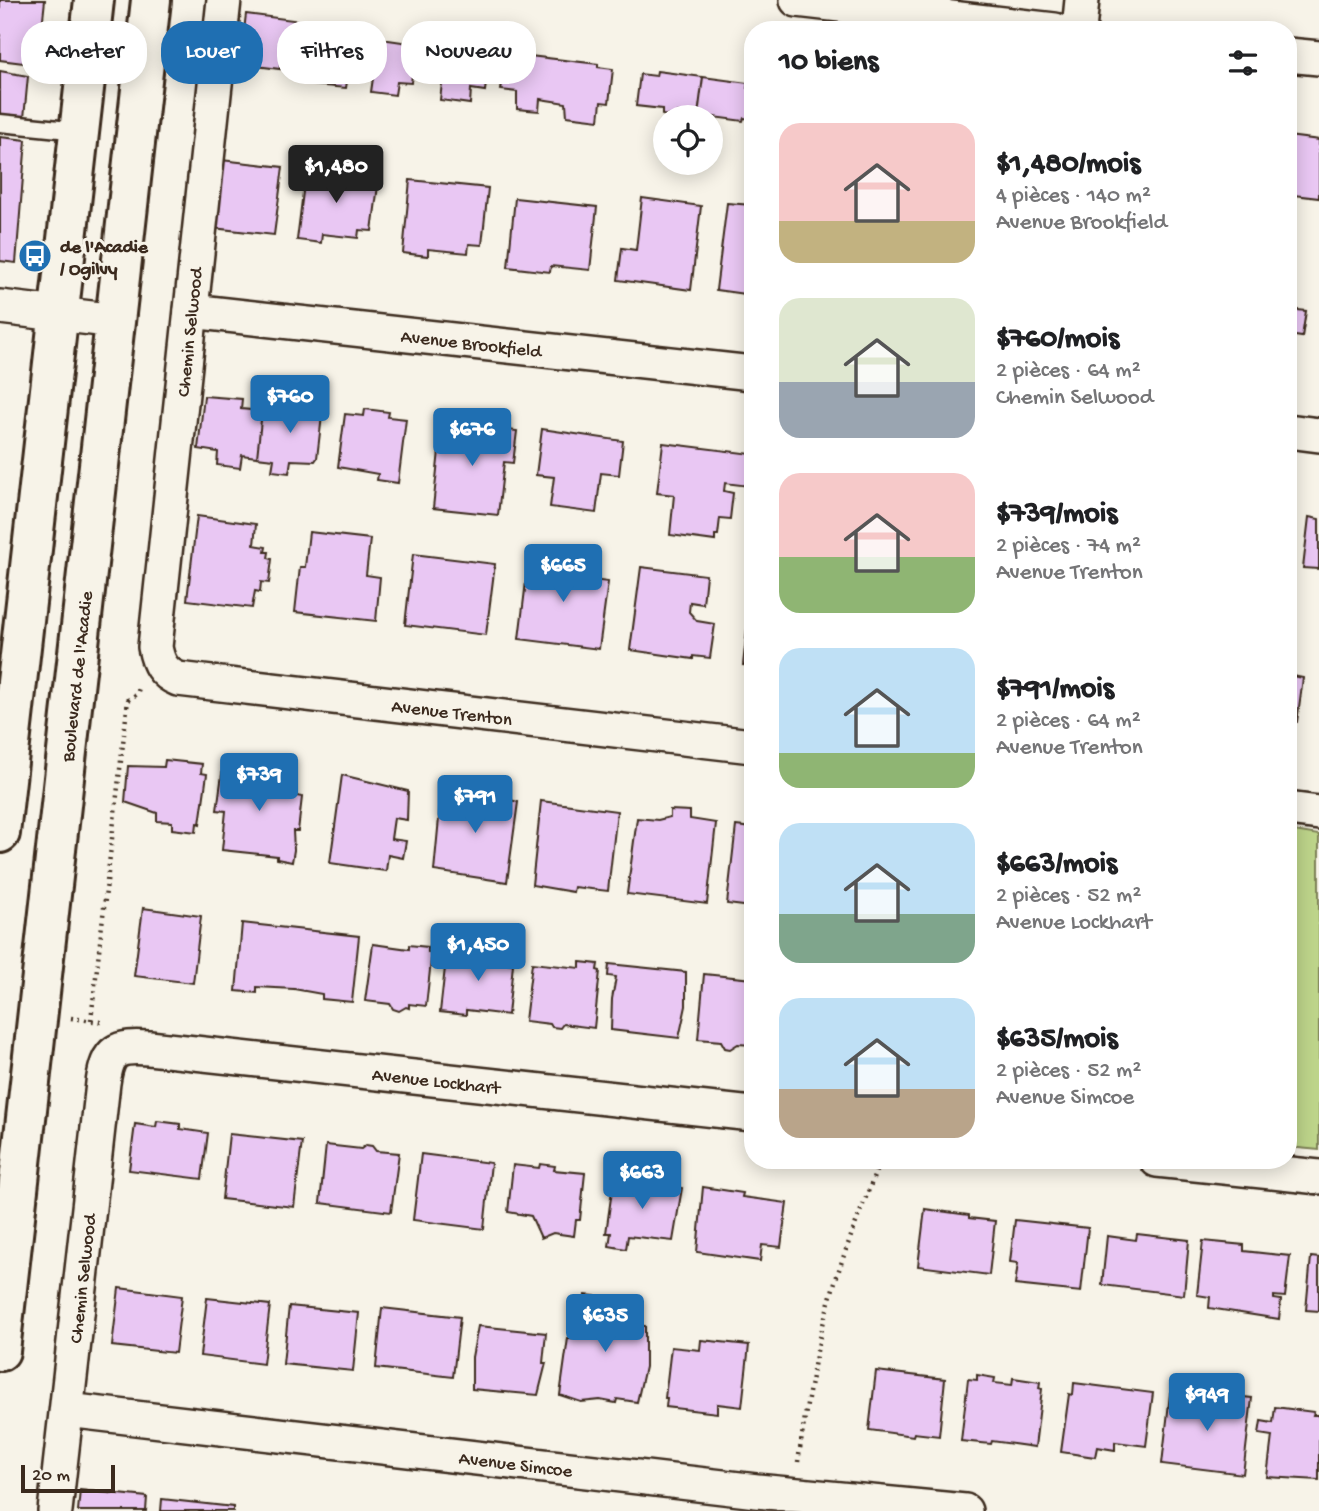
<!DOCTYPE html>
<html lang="fr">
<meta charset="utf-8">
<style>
body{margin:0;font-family:"Gochi Hand",sans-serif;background:#f6f6f6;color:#202124;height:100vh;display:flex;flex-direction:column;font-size:26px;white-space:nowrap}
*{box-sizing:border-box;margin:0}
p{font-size:23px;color:#757577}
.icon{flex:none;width:38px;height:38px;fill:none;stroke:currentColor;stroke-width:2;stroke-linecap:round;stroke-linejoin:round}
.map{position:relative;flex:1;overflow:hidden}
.side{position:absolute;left:744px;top:21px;width:553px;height:1148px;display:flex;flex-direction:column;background:#fff;border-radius:28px;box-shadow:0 4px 18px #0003}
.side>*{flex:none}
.hud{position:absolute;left:21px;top:21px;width:618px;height:63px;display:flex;gap:14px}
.tools{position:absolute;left:653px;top:105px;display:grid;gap:14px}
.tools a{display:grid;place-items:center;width:70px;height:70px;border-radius:50%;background:#fff;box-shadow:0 4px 18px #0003;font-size:35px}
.scale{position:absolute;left:21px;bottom:18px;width:94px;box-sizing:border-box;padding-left:7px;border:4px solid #3b2a1e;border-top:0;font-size:19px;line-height:24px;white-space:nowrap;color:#3b2a1e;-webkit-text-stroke:5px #f7f3e8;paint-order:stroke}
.price{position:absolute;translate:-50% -60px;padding:0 16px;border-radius:7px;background:#1f6fb2;color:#fff;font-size:23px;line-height:46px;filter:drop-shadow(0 2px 4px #0008)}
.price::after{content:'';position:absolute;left:50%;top:42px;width:21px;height:16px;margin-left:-10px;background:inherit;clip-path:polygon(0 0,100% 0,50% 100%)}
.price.active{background:#222;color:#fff}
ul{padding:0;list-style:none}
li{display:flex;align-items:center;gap:21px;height:175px;padding:0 35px}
li span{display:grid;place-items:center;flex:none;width:196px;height:140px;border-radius:21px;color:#555}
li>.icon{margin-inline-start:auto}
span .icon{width:84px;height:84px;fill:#fffc;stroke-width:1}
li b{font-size:30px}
h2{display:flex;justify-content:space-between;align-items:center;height:84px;padding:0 35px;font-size:30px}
.chip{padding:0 24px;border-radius:28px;background:#fff;box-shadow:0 4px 18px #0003;font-size:24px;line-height:63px}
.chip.active{background:#1f6fb2;color:#fff}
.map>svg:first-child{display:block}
.green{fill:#bdd48a;stroke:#7c7f54;stroke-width:2}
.building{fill:#e9c7f3;stroke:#3b2a1e;stroke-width:2}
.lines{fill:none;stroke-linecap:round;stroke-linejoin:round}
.lane-casing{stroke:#3b2a1e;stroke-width:21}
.street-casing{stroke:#3b2a1e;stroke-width:38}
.secondary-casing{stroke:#3b2a1e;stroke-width:44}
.path{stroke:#3b2a1e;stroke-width:4.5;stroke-dasharray:2 5;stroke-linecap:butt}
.lane{stroke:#f7f3e8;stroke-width:16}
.street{stroke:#f7f3e8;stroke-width:33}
.secondary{stroke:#f7f3e8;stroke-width:38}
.labels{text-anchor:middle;stroke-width:6;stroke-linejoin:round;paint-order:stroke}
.poi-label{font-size:19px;font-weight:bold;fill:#3b2a1e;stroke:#f7f3e8;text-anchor:start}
.street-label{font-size:19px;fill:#3b2a1e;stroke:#f7f3e8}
</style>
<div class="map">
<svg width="1319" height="1511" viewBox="0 0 1319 1511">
<rect width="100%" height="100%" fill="#f7f3e8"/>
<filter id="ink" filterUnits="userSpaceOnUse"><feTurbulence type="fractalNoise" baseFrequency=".0143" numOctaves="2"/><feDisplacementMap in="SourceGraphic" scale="14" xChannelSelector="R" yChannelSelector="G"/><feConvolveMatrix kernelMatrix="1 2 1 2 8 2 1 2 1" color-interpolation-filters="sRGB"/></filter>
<g filter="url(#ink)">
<path class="green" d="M1288,830L1319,835V1150L1288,1147Z"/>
<path class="building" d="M0,0H45L40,46L33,45L31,64L0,60Z
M246,14L301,21L295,68L280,66V69L240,64Z
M313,31L368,37L362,76L348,75L346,88L314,85L316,70L309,69Z
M368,37L416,44L411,83L397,82L395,95L371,92L373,78L362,76Z
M447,46L490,52L485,91L471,89L470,104L440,100L442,83L428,81L432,48L446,50Z
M521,55L598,64V67L613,69L609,103L601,102L599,120L567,116L566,103L540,99L539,111L517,109V92L501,90L506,58L520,59Z
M0,71L28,76L24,118L0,117Z
M657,71L703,77L698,115L677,112L676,117L662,115V109L636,106L640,74L656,76Z
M703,77L748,83L747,88L752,89V119L744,118L743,121L698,115Z
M1288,136L1319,140V198L1294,195L1293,197H1288Z
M0,137L26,140L16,263L0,261Z
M221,160L283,167L274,235L213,228Z
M306,168L379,178L372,231L359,230L358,238L322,234L321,243L297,240Z
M410,180L488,188L482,245L469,244L468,253L428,249V256L403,253Z
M515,198L597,207L590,270L551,266L550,272L508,267Z
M642,198L701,206L691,290L618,280L622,248L636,250Z
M727,203L752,205V295L716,290Z
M1288,309L1306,311L1302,337L1288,335Z
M204,396L242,399L241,409L262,411L257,457L242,455L240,468L217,465L218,452L198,449Z
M284,400L323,407L317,458L315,461L291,460L289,473L272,471L274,459L257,457L262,411L283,414Z
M365,409L389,412L388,417L406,419L398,483L377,480L378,474L338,467L345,414L364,416Z
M442,422L517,431L513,463L504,462L498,515L433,508Z
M542,429L623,441L619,475L601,473L596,513L550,507L554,477L536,475Z
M663,443L752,454L749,486L725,483L724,491L733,493L730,519L720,518L718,535H715V541L670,535L674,495L657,493Z
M197,516L256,524L254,545L266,547L265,552H269L268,558L272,559L269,583L261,582L260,592L255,591L252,608L187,600Z
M1309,517L1319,519V569L1303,568Z
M309,532L370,539L366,575L380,577L376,621L295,612L300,567H305Z
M413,554L495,564L486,635L405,625Z
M529,557L594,565L592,580L608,582L599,649L519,639Z
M641,567L706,575L703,604L690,602L689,612L697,621L715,624L710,658L693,656V659L630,650Z
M748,620H752V666L743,665Z
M1288,675L1303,678L1297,722L1288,721Z
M165,760L202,764L201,773L207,774L200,824L197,823L196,832L172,829V822L157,821V813L125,802L128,766L164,767Z
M223,767L293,779L292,795L302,797L298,831H293L294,850L292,862L277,859V856L222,850L226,811L217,810Z
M342,775L408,791L407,820L394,818L391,839L406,841L403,858L388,855L386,871L330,863Z
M442,787L479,792L518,802L507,882L434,871Z
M541,801L617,811L608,891L574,887L573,892L532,885Z
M670,810L690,811V819L716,823L707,904L627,894L637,818L658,820L670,817Z
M736,826L752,828V907L727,904Z
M143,908L201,916L193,983L134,976Z
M242,923L359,936L352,1002L322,999V994L294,989L257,987V993L236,991Z
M373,944L409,949V945L428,947V952H432L426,1006L409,1004V1008L406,1007L399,1011L393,1009L390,1004L365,1001Z
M482,946L508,949L506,963L513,964L508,1015L466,1010V1015L440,1012L446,959L462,961L463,952L481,954Z
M580,962L598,964L597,970L600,971L594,1028L563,1024L560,1028L552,1027L550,1024L525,1021L532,963L580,968Z
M609,964L686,972V1006L679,1038L611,1030L612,999L616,977L608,976Z
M704,974L752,979V1045L738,1044L730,1049L725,1048L721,1041L698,1039Z
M157,1121L180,1124V1129L208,1133L202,1179L129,1170L135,1124L156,1127Z
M229,1134L302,1142L294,1207L222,1199Z
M326,1145L361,1149L366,1145L372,1146L376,1151L399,1153L391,1212L320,1203Z
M421,1154L491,1163L484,1229L413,1220Z
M540,1164L555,1166L554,1170L585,1173L580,1220H576L574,1236L553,1233L541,1238L531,1216L508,1212L513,1165L539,1168Z
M614,1176L636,1179L642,1176L648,1181H653V1184L682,1188L673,1241L628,1236L626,1249L609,1246L611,1233H606Z
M703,1187L743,1193L742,1197L787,1203L781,1247L762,1245L760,1261L697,1252Z
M925,1209L969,1215V1218L995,1221L989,1275L918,1266Z
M1015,1220L1088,1228L1081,1292L1015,1285L1018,1263L1010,1262Z
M1137,1234L1189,1240L1184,1295L1102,1285L1107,1236L1136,1240Z
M1203,1241L1244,1245V1251L1290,1256L1285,1297L1274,1296V1299L1281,1300L1279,1319L1209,1308L1210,1297L1197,1295Z
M1311,1257L1319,1258V1311L1306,1310Z
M119,1288L182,1296L175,1353L112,1346Z
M585,1295L629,1300L626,1323L645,1326V1367L637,1402L617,1399L616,1403L600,1400L581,1402L560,1395L568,1338H573L575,1320L583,1321Z
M207,1298L270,1305L263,1364L200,1356Z
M289,1306L359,1313L353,1371L283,1364Z
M382,1308L460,1317L453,1377L376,1368Z
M478,1326L546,1333L543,1363H546L538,1395L472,1389V1357Z
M701,1340L749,1345L742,1407L717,1404V1413L666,1407L667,1398H665L671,1347L700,1350Z
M876,1371L945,1379L939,1436L914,1433L913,1436L869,1430Z
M977,1375L995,1378L994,1383L1012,1385L1013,1378L1040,1382L1039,1388L1042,1389L1035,1447L992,1441L991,1444L961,1441L968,1379L977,1380Z
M1074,1383L1153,1393L1146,1446L1115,1442V1450L1097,1447L1095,1457L1061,1452L1069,1394L1073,1395Z
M1170,1394L1223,1400L1224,1395L1252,1398L1243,1474L1162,1464Z
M1275,1407L1314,1412L1313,1415H1319V1480L1267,1477L1272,1436L1259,1434L1261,1421L1273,1423Z
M80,1490L147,1497L146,1511H78Z
M162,1499L233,1507V1511H161Z"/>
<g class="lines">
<defs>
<path id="lane" d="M0,123L79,131"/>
<g id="street">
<path id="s1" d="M224,0L155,647C158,663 163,673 178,679L752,746"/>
<path d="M797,0L1055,30"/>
<path d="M1079,30L1082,0"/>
<path d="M1288,55L1319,58"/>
<path d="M0,307L116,321"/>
<path id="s2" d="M191,311L752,373"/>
<path d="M1288,431L1319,435"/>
<path d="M1288,809L1319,813"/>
<path d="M1157,1160L1319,1177"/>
<path id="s3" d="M67,1410L757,1491L965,1511"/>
<path id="s4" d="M55,1511L103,1083C108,1049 117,1046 149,1048L752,1114"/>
</g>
<g id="secondary">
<path d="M0,833L94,0"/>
<path id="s5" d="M0,1351L151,0"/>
</g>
</defs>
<use href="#lane" class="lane-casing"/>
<use href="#street" class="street-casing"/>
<use href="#secondary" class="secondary-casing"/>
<path class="path" d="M71,1018L101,1022
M91,1020L128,700L137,694L139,688
M798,1462C808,1396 818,1330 840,1267C852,1231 867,1196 880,1160"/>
<use href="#lane" class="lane"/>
<use href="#street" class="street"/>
<use href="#secondary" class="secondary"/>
</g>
</g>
<defs>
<symbol id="bus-disc" viewBox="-11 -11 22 22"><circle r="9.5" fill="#1f6fb2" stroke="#f7f3e8"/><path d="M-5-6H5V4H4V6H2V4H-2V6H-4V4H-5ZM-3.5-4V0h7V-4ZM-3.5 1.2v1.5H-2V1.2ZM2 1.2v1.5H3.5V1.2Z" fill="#fff"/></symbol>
</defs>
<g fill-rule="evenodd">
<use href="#bus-disc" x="16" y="237" width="38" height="38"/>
</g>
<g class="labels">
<g class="poi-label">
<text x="60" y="252">de l'Acadie<tspan x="60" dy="22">/ Ogilvy</tspan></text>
</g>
<g class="street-label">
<text transform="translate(188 332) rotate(-84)" y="7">Chemin Selwood</text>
<text dy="7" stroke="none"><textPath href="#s2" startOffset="282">Avenue Brookfield</textPath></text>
<text dy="7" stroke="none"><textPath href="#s5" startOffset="679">Boulevard de l'Acadie</textPath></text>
<text dy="7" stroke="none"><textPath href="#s1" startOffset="968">Avenue Trenton</textPath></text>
<text dy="7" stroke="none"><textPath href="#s4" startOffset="788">Avenue Lockhart</textPath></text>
<text dy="7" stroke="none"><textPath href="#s4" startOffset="234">Chemin Selwood</textPath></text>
<text dy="7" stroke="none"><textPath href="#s3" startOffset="452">Avenue Simcoe</textPath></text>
</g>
</g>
</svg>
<div class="tools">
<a><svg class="icon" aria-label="locate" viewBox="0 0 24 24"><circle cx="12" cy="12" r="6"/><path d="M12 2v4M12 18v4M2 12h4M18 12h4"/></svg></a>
</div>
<div class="scale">20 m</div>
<b class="price active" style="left:336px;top:205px">$1,480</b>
<b class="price" style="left:290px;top:435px">$760</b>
<b class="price" style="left:472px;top:468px">$676</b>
<b class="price" style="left:563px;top:604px">$665</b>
<b class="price" style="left:259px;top:813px">$739</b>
<b class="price" style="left:475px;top:835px">$791</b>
<b class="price" style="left:478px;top:983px">$1,450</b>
<b class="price" style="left:642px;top:1211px">$663</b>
<b class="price" style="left:605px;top:1354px">$635</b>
<b class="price" style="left:1207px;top:1433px">$949</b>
<div class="hud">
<a class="chip">Acheter</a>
<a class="chip active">Louer</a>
<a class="chip">Filtres</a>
<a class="chip">Nouveau</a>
</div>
<section class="side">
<h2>10 biens<svg class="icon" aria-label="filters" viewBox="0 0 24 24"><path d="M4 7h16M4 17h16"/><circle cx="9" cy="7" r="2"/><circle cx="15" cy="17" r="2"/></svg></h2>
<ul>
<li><span style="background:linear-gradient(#f6c9c9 70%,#c2b280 0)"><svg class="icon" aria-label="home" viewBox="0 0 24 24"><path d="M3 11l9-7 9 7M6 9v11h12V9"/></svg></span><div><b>$1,480/mois</b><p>4 pièces · 140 m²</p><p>Avenue Brookfield</p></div></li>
<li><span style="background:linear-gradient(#dfe7d0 60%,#9aa5b1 0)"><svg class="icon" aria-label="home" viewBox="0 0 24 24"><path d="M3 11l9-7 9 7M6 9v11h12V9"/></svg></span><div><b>$760/mois</b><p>2 pièces · 64 m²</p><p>Chemin Selwood</p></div></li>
<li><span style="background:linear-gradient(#f6c9c9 60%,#8fb573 0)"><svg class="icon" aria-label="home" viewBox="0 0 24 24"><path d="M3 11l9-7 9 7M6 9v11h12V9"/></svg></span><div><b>$739/mois</b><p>2 pièces · 74 m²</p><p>Avenue Trenton</p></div></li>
<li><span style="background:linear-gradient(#bfe0f5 75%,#8fb573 0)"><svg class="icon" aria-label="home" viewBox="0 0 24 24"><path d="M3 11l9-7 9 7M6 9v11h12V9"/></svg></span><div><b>$791/mois</b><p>2 pièces · 64 m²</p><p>Avenue Trenton</p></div></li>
<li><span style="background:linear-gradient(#bfe0f5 65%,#7fa58c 0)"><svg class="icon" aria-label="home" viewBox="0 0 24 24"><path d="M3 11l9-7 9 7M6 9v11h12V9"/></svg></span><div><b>$663/mois</b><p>2 pièces · 52 m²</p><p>Avenue Lockhart</p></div></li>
<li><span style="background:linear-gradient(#bfe0f5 65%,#b9a48a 0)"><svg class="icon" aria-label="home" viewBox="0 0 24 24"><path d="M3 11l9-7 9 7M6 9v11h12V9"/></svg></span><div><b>$635/mois</b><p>2 pièces · 52 m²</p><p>Avenue Simcoe</p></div></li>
</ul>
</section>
</div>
